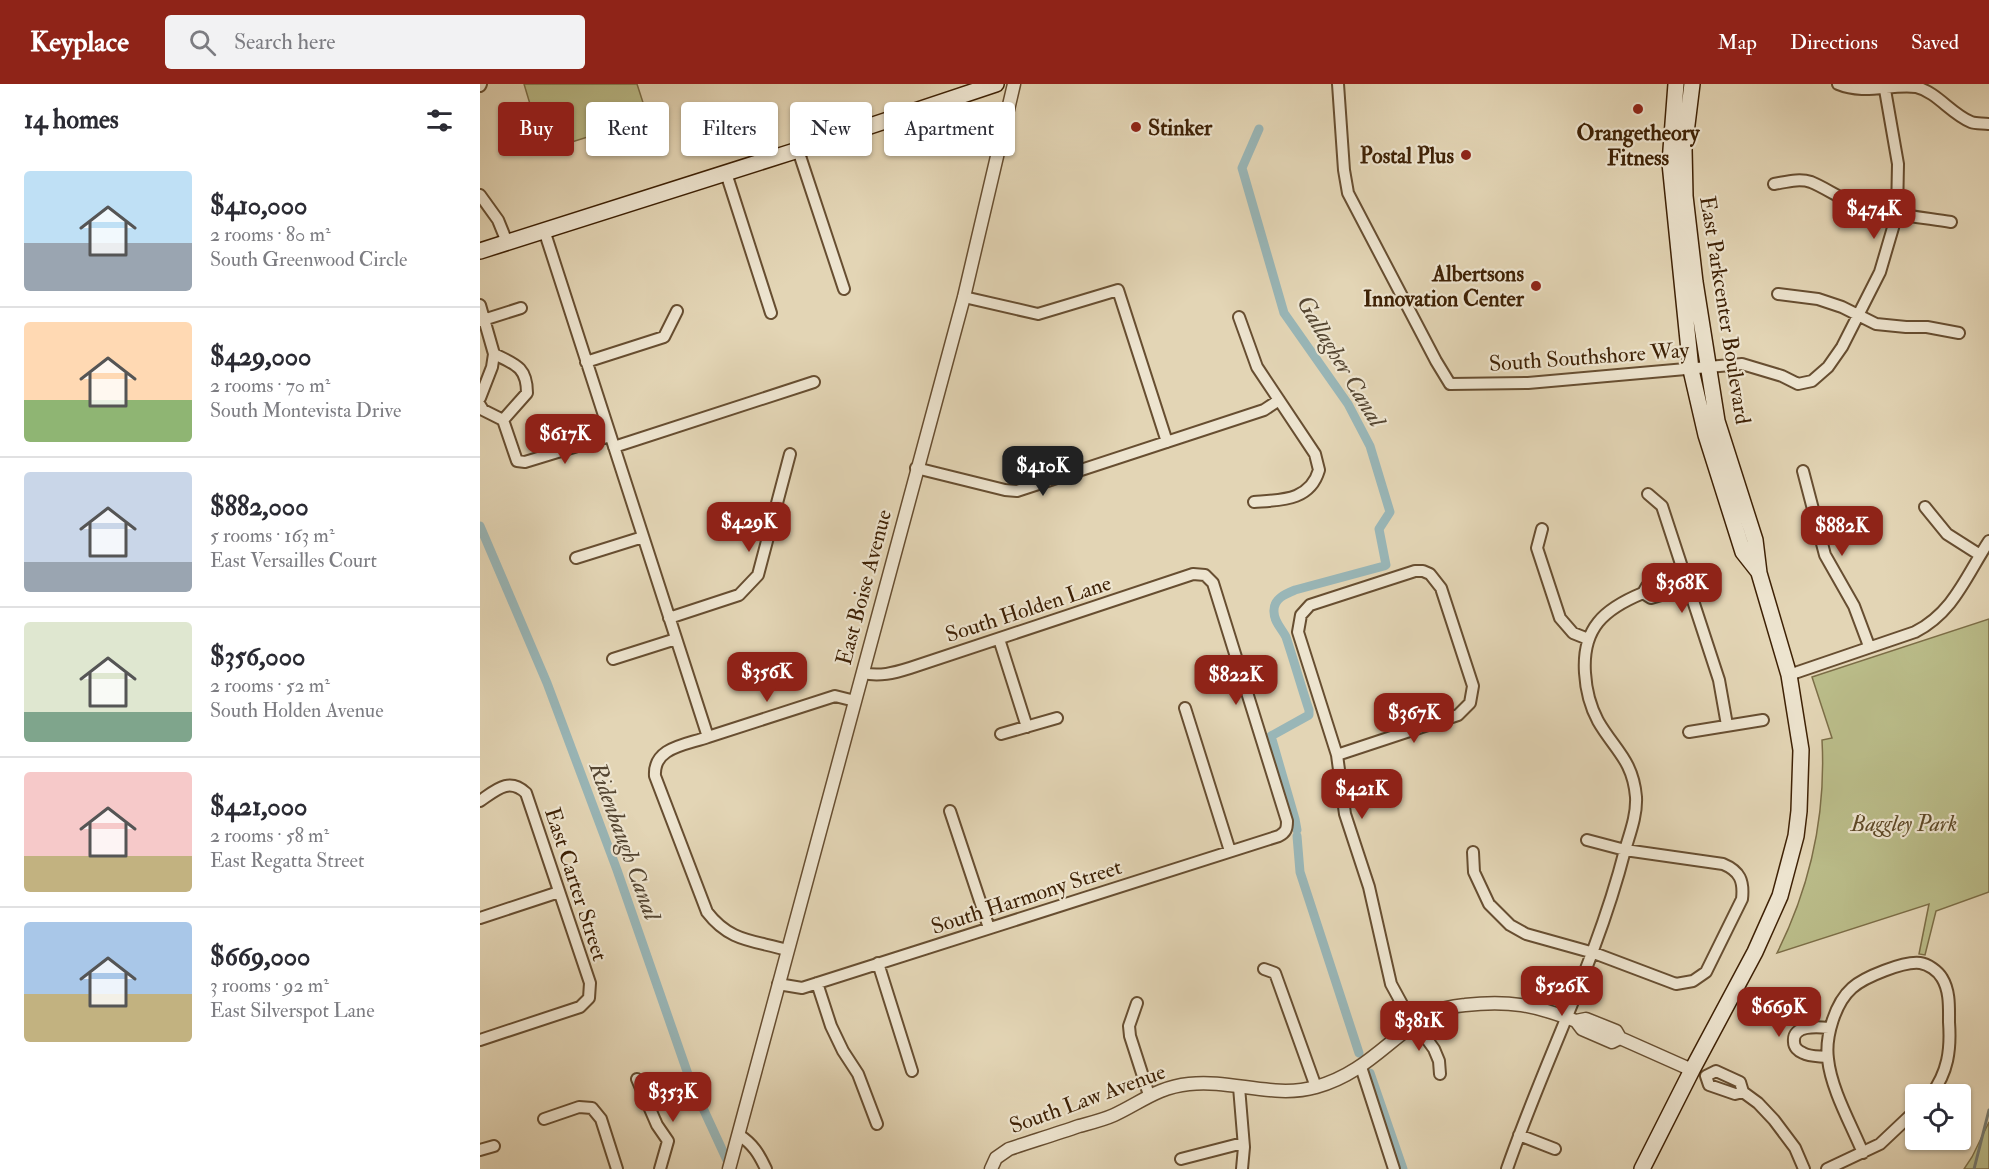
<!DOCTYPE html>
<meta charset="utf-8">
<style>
body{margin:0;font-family:"IM FELL Double Pica",serif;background:#f2f2f3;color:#2b2b33;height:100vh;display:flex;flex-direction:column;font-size:22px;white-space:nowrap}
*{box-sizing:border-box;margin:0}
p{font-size:20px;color:#7c7c81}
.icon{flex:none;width:33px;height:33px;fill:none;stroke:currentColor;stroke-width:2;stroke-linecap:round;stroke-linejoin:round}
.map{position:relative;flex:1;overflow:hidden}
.details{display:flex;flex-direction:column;background:#fff;width:480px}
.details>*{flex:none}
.banner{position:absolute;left:18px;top:18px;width:570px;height:54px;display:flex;gap:12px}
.buttons{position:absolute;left:1425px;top:1000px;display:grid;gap:12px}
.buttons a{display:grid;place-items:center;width:66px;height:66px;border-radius:6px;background:#fff;box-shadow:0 2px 4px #0004;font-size:30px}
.price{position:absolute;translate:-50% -51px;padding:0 14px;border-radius:12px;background:#8f2418;color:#fff;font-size:20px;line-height:39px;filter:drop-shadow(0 2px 3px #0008)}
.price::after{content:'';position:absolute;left:50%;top:36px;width:18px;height:14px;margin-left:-9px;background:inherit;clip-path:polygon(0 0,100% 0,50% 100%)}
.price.current{background:#222;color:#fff}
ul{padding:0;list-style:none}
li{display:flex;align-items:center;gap:18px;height:150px;padding:0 24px}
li+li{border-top:2px solid #e1e1e2}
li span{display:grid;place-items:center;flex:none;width:168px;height:120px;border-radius:6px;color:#555}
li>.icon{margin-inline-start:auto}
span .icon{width:72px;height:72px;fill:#fffc;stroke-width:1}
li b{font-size:26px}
h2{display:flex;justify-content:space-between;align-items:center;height:72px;padding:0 24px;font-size:26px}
.chip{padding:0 21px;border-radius:6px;background:#fff;box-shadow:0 2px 4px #0004;font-size:21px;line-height:54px}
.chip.current{background:#8f2418;color:#fff}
header{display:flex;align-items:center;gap:36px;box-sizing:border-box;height:84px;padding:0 30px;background:#8f2418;color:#fff}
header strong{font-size:28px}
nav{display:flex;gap:33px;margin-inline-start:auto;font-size:21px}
.search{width:420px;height:54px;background:#f2f2f3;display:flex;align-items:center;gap:15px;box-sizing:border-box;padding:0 21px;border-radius:6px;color:#7c7c81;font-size:22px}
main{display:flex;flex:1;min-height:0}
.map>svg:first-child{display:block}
.green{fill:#babc89;stroke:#7c6e47;stroke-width:1.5}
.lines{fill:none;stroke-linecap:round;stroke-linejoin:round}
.stream{stroke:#757a70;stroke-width:3}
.canal{stroke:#99b6b7;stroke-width:9}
.minor-casing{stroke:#674e31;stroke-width:14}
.tertiary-casing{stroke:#674e31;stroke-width:15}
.secondary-casing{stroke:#3e2105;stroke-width:18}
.minor{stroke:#ede4cf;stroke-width:10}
.tertiary{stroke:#ede4cf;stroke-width:12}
.secondary{stroke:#ede4cf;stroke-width:15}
.poi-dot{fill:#8f2418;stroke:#ede4cf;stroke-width:2}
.labels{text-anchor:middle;stroke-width:4.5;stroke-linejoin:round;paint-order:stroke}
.poi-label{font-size:22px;font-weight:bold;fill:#3e2105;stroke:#ede4cf;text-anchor:end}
.street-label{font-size:22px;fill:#3e2105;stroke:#ede4cf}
.park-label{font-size:22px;font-style:italic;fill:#5d4826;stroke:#ede4cf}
.water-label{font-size:24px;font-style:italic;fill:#554632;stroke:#ede4cf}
</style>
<header>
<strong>Keyplace</strong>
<div class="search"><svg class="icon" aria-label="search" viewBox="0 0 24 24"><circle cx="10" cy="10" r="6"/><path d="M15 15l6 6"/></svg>Search here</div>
<nav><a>Map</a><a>Directions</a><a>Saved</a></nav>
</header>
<main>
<section class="details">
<h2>14 homes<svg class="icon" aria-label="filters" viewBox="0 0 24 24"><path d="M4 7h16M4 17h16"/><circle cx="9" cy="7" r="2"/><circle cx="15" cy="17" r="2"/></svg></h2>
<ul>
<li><span style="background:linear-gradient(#bfe0f5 60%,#9aa5b1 0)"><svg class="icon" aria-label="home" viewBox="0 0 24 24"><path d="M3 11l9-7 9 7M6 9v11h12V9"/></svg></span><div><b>$410,000</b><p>2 rooms · 80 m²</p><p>South Greenwood Circle</p></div></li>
<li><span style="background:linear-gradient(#ffd9b3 65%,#8fb573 0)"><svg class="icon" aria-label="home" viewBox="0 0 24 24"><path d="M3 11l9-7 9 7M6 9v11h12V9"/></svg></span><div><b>$429,000</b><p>2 rooms · 70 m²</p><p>South Montevista Drive</p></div></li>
<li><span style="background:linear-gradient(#c9d6e8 75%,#9aa5b1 0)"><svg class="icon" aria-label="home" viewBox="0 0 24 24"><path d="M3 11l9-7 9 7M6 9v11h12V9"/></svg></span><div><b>$882,000</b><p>5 rooms · 163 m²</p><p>East Versailles Court</p></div></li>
<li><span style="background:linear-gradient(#dfe7d0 75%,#7fa58c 0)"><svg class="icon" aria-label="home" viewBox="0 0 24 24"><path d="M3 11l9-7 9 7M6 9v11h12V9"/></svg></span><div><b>$356,000</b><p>2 rooms · 52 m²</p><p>South Holden Avenue</p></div></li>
<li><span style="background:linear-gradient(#f6c9c9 70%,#c2b280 0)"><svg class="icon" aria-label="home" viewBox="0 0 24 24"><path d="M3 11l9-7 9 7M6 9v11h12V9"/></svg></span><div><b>$421,000</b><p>2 rooms · 58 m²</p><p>East Regatta Street</p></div></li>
<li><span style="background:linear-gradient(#a9c7e8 60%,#c2b280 0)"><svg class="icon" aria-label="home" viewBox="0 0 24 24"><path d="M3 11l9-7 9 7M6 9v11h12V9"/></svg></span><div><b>$669,000</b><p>3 rooms · 92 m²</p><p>East Silverspot Lane</p></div></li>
</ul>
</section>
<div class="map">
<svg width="1509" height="1085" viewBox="0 0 1509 1085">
<rect width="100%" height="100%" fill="#e3d5b5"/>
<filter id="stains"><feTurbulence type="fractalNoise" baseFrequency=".00333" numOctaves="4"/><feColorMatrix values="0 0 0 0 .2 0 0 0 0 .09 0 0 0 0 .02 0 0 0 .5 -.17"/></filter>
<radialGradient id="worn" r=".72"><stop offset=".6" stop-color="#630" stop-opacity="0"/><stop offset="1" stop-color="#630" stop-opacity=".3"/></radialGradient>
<path class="green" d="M44,0H157L168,34L76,63L71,61L66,41L60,42L56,40Z
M1509,535V808L1456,827L1445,871L1439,870L1449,820L1297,869C1330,803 1346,730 1342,656L1352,654L1332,593Z
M1509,1038V1085H1484L1492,1073Z"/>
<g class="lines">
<path class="stream" d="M1494,1085L1509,1026"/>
<path class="canal" d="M779,45L762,84L804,229L868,320L890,362L910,428L899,445L906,481L904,482L815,506C805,510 793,515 794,528C794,538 802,545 806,553C814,577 821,602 829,626V631L791,652L815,735L817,746
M0,442L67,599L137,786L210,996L251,1085
M817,752L820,788L879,969
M890,989L923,1085"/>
<defs>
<path id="minor" d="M858,0L864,86L868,109L956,277L970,300L1048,299L1262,280L1302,292L1318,300L1332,297L1348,283L1362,263L1400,188L1417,130L1418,80L1404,0
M1358,0C1384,11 1410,0 1436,3C1457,8 1471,30 1491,38C1496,40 1503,39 1509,40
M0,2L1,0
M318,66L364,205
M246,89L291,229
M1294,100C1306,98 1319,94 1331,98C1346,104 1360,115 1376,120C1407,130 1439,133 1471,138
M0,111L18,136L27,158
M64,146L228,653C206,661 173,663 175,692L227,828C250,858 273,856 307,866
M1298,210L1338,215L1362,223L1396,240L1426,243H1447L1479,249
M484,213L558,230L638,206L687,358
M0,221L14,270L12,283L0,314
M759,233L777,283L835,370L839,386C830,417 801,416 774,418
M0,237L41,224
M14,270C35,280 47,283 47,309L23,336
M106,278L184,253L197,227
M0,321L3,326L23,336L37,377L45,378L130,352
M134,363L334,298
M436,384L525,406L537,407L784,326L799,316
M1323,387L1345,471L1374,522L1389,562
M1168,410L1182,422L1239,596L1247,641
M1445,423L1467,450L1500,471
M1062,445L1057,464L1080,534L1093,549L1108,555
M96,474L163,453
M1204,490L1167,502L1163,509L1171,514L1208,503
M189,534L259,511L278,491L310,370
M519,555L547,643
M133,575L196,555
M1309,591L1435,548C1474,528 1486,492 1509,457
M705,624L750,767
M1209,648L1283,636
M521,650L577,634
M228,653L355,612L375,617
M857,671L978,631L990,619L993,602L961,504L950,490L943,487H935L830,521L821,531L818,548L857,671L865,730L889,803L911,900L923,922L954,965L959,977L960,990
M0,717C16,706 29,693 46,709L110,899L109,914L100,923L0,956
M470,727L509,844
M993,768L994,788L1009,820L1030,841L1046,850L1114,869L1196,900L1213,897L1226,888L1262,815C1264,797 1260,787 1243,780L1145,766L1107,756
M0,834L79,808
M398,879L432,987
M784,885L795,889L836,1003
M337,899L351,942L363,967L378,990L397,1040
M298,900L322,904L799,752C806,748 807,745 807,737L733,499L725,491L713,490L430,584C414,589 399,593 383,589
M657,919L649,942L650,952L669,1011
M1347,973C1339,972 1330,973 1323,969C1318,967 1314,963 1314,958C1312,940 1339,943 1350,944
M881,983L914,1085
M157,995L177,1041L188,1057L180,1085
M759,1003L764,1063L762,1085
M1263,1008L1255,1010L1229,1001L1226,992L1236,987L1260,998L1263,1008L1278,1019L1294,1036L1315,1064L1324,1085
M64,1035L99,1023L112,1024L121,1035L137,1085
M259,1051C273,1060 279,1070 286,1085
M1039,1051L1075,1065
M0,1066L14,1062
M1383,1069C1371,1040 1351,1005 1348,975C1345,953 1355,919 1372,904C1384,893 1424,877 1440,879C1448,880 1458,887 1462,894C1470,907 1469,923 1469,938C1471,966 1468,988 1451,1011
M701,1075L763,1059
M1027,1085C1064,978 1117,876 1145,766C1150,749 1157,731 1156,713C1153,676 1134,665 1118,637C1110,622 1106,606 1105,589C1102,544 1124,525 1163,509
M1347,1085L1400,1060L1436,1026"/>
<path id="tertiary" d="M1140,954L1132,958L1102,945L1096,937L1106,935L1136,947L1140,954L1212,986
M249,1085L484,213L534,0
M511,1085L516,1074L529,1065C553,1057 576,1050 599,1042C610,1039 623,1036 634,1031C660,1019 678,1003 709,1000C751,995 794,1015 836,1003C886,989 909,954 950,930C961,924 974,922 985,921C1029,916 1055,921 1096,937"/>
<path id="secondary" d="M1196,0L1190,79L1211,286L1226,351L1263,468L1278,487
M0,167L318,66L516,0
M1162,1085L1212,986L1275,868L1300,812L1316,752L1319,727L1321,666L1309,591L1279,489L1275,456L1237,337L1215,198L1205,112L1204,65L1212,0"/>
</defs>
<use href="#minor" class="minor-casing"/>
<use href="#tertiary" class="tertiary-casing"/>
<use href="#secondary" class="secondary-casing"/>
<use href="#minor" class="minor"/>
<use href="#tertiary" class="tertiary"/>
<use href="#secondary" class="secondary"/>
</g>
<g class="poi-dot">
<circle cx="1158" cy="25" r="6"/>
<circle cx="656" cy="43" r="6"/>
<circle cx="986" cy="71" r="6"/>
<circle cx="1056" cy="202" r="6"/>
</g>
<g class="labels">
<g class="poi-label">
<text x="668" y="51" text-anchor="start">Stinker</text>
<text x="1158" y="56" text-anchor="middle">Orangetheory<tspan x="1158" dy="25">Fitness</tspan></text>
<text x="974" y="79">Postal Plus</text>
<text x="1044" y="197">Albertsons<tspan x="1044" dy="25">Innovation Center</tspan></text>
</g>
<g class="street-label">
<text transform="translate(1246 226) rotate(81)" y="8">East Parkcenter Boulevard</text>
<text transform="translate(1109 272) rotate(-4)" y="8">South Southshore Way</text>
<text transform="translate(383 503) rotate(-75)" y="8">East Boise Avenue</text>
<text transform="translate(548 524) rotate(-18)" y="8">South Holden Lane</text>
<text transform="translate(97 800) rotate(72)" y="8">East Carter Street</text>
<text transform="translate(546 812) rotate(-18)" y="8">South Harmony Street</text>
<text transform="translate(607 1014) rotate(-20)" y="8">South Law Avenue</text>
</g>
<g class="park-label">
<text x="1424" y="747">Baggley Park</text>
</g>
<g class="water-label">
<text transform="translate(861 277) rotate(59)" y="8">Gallagher Canal</text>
<text transform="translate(145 757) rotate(70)" y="8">Ridenbaugh Canal</text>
</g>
</g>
<rect width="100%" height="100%" filter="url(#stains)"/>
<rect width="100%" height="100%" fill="url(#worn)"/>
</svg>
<div class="buttons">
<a><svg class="icon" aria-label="locate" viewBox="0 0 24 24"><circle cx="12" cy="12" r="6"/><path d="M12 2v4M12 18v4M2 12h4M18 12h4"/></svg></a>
</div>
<b class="price" style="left:1394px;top:156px">$474K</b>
<b class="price" style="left:85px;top:381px">$617K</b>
<b class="price current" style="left:563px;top:413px">$410K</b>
<b class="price" style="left:269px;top:469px">$429K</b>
<b class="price" style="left:1362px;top:473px">$882K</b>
<b class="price" style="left:1202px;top:530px">$368K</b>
<b class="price" style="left:287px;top:619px">$356K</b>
<b class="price" style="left:756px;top:622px">$822K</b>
<b class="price" style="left:934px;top:660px">$367K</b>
<b class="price" style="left:882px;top:736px">$421K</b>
<b class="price" style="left:1082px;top:933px">$526K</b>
<b class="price" style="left:1299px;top:954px">$669K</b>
<b class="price" style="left:939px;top:968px">$381K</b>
<b class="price" style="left:193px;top:1039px">$353K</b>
<div class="banner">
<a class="chip current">Buy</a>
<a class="chip">Rent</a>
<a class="chip">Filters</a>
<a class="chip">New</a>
<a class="chip">Apartment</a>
</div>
</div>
</main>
